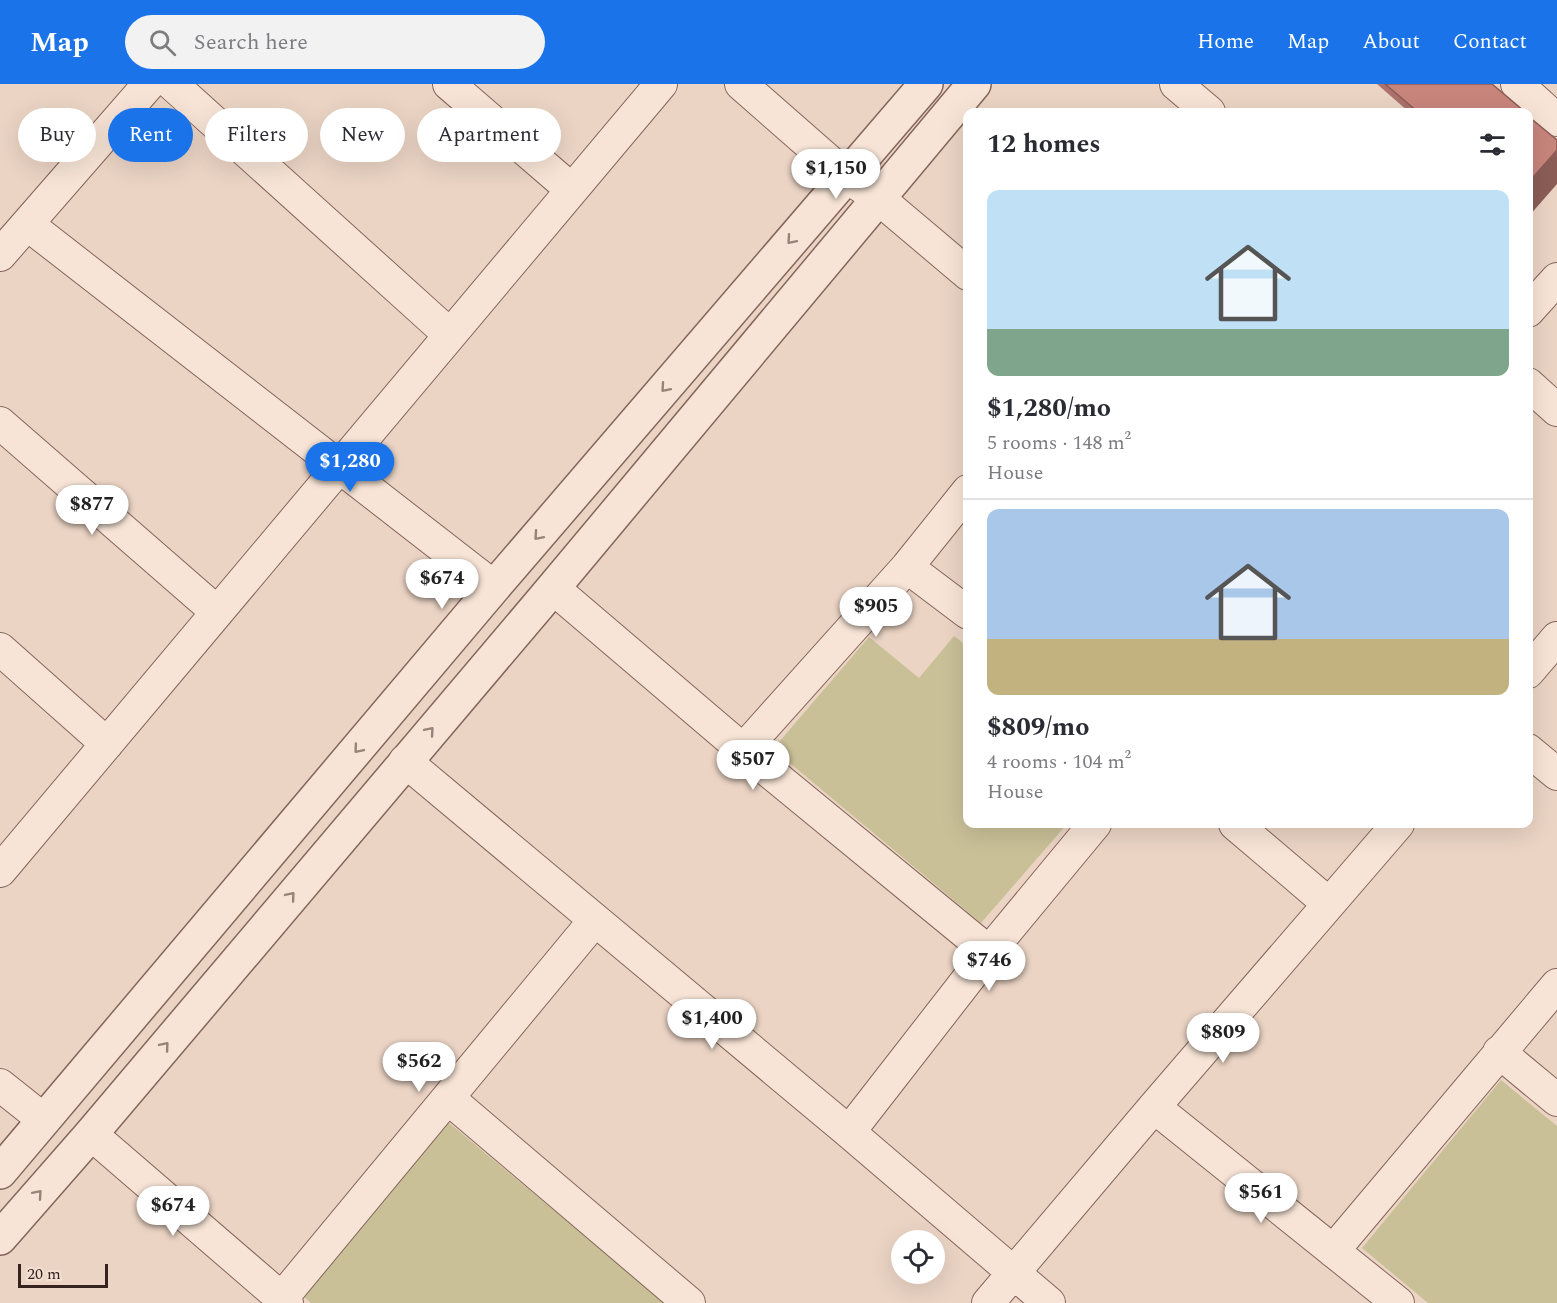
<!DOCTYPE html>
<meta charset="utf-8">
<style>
body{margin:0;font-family:Spectral,serif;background:#f2f2f3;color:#2b2b33;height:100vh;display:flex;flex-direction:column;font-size:22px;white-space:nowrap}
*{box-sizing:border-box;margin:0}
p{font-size:20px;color:#7c7c81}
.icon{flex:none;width:33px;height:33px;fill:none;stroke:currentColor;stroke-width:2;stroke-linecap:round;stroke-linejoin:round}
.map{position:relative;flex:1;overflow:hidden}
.panel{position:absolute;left:963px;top:24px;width:570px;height:720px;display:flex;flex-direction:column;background:#fff;border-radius:12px;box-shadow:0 6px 24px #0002}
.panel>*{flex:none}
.banner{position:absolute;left:18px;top:24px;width:570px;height:54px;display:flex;gap:12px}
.tools{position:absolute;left:891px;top:1146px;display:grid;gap:12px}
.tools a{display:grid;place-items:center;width:54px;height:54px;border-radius:50%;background:#fff;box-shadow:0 6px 24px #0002;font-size:30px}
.scale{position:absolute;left:18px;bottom:15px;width:90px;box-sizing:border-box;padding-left:6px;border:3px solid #36231f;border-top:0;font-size:16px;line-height:21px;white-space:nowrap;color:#36231f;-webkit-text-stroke:4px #f3e0d3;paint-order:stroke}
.price{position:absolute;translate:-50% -51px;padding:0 14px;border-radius:21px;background:#fff;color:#222;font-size:20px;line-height:39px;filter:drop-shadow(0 2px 3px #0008)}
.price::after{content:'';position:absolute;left:50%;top:36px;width:18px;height:14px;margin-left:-9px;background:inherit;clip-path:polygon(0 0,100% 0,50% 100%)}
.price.current{background:#1a73e8;color:#fff}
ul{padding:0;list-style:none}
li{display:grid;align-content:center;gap:12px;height:318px;padding:0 24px}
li+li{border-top:2px solid #e1e1e2}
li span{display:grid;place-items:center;height:186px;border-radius:12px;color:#555}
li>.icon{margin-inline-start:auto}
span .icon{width:108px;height:108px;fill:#fffc;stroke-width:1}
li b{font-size:26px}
h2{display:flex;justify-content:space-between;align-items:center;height:72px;padding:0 24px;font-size:26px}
.tag{padding:0 21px;border-radius:27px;background:#fff;box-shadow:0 6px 24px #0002;font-size:21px;line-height:54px}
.tag.current{background:#1a73e8;color:#fff}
header{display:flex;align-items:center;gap:36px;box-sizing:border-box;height:84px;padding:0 30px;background:#1a73e8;color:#fff}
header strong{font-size:28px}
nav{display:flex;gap:33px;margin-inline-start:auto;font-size:21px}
.search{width:420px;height:54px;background:#f2f2f3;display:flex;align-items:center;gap:15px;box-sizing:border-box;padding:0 21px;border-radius:33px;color:#7c7c81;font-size:22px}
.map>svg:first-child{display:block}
.green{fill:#c9c098}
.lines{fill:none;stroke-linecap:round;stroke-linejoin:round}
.minor-casing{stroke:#85655b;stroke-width:34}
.tertiary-casing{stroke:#85655b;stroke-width:36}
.minor{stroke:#f7e4d6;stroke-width:32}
.tertiary{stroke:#f7e4d6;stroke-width:33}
.wall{fill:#ac726b}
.shaded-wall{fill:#8c5d57}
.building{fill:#c8857c;stroke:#8c5d57;stroke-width:1.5}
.oneway{stroke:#96847a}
</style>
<header>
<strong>Map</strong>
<div class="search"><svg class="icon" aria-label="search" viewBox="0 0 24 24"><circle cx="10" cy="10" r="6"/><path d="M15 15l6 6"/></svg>Search here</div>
<nav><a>Home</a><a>Map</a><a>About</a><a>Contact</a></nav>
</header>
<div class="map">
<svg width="1557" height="1219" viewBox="0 0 1557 1219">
<rect width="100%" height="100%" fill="#ebd4c4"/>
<path class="green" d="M954,552L967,562L968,740H1067L981,839L773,665L869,553L919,594Z
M1501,996L1557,1042V1219H1428L1362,1164Z
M448,1038L665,1219H311L302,1211Z"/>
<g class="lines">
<defs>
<path id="minor" d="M172,0L450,251
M449,0L572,106
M741,0L846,92L878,114L968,190
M1176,0L1209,28
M1517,0L1557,36
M27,140L494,503
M0,171L149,0
M1528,227L1557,195
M1528,300L1557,326
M0,339L217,528
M907,483L968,529
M553,504L743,666L989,868
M0,565L107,660
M1528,588L1557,554
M743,666L907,483L968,407
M1528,666L1557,690
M405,677L849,1048L1049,1219
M1235,740L1329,820
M0,787L661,0
M1499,968L1557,1016
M0,1001L44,1036
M448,1014L689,1219
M1154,1023L1398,1219
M849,1048L989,868L1095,740
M91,1050L287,1219
M1333,1167L1557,901
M282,1214L595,836
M988,1219L1154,1023L1398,740"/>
<path id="tertiary" d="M0,1088L494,503L926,0
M0,1154L91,1050L553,504L974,0"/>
</defs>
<use href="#minor" class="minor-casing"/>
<use href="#tertiary" class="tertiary-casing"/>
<use href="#minor" class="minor"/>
<use href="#tertiary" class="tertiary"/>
</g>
<path class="wall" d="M1377,0H1492L1525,28H1409Z"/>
<path class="shaded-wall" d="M1557,66V100L1529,132L1528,99Z"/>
<path class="building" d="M1385,0H1492L1525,28H1418Z
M1528,32L1557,56V66L1528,99Z"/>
<defs><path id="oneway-chevron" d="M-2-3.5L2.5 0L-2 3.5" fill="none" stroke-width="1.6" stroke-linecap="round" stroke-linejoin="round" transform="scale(1.5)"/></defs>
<g class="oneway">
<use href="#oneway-chevron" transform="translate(791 156) rotate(131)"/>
<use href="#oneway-chevron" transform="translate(665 304) rotate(131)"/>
<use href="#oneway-chevron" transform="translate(538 452) rotate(131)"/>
<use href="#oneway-chevron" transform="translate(430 647) rotate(-50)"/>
<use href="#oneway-chevron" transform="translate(358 665) rotate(130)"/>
<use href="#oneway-chevron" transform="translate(291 812) rotate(-50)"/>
<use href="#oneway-chevron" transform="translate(165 962) rotate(-50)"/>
<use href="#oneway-chevron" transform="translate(38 1110) rotate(-49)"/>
</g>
</svg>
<div class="tools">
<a><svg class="icon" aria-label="locate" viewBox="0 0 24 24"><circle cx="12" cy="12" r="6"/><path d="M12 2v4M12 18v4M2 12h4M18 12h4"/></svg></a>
</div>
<div class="scale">20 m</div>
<b class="price" style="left:836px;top:116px">$1,150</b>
<b class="price current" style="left:350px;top:409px">$1,280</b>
<b class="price" style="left:92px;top:452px">$877</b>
<b class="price" style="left:442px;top:526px">$674</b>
<b class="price" style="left:876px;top:554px">$905</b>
<b class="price" style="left:753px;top:707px">$507</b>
<b class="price" style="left:989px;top:908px">$746</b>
<b class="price" style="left:712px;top:966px">$1,400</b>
<b class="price" style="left:1223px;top:980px">$809</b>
<b class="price" style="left:419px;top:1009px">$562</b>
<b class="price" style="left:1261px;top:1140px">$561</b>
<b class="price" style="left:173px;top:1153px">$674</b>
<div class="banner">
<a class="tag">Buy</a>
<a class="tag current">Rent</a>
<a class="tag">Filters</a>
<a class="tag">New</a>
<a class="tag">Apartment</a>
</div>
<section class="panel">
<h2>12 homes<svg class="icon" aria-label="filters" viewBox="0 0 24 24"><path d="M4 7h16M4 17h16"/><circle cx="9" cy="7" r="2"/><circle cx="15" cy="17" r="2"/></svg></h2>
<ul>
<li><span style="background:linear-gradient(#bfe0f5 75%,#7fa58c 0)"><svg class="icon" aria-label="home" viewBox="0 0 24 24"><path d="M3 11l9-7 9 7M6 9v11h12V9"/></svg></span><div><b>$1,280/mo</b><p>5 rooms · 148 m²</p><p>House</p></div></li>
<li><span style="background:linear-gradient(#a9c7e8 70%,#c2b280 0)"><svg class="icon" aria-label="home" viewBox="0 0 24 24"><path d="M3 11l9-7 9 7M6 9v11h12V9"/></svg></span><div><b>$809/mo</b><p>4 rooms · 104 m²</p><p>House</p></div></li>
</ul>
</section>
</div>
